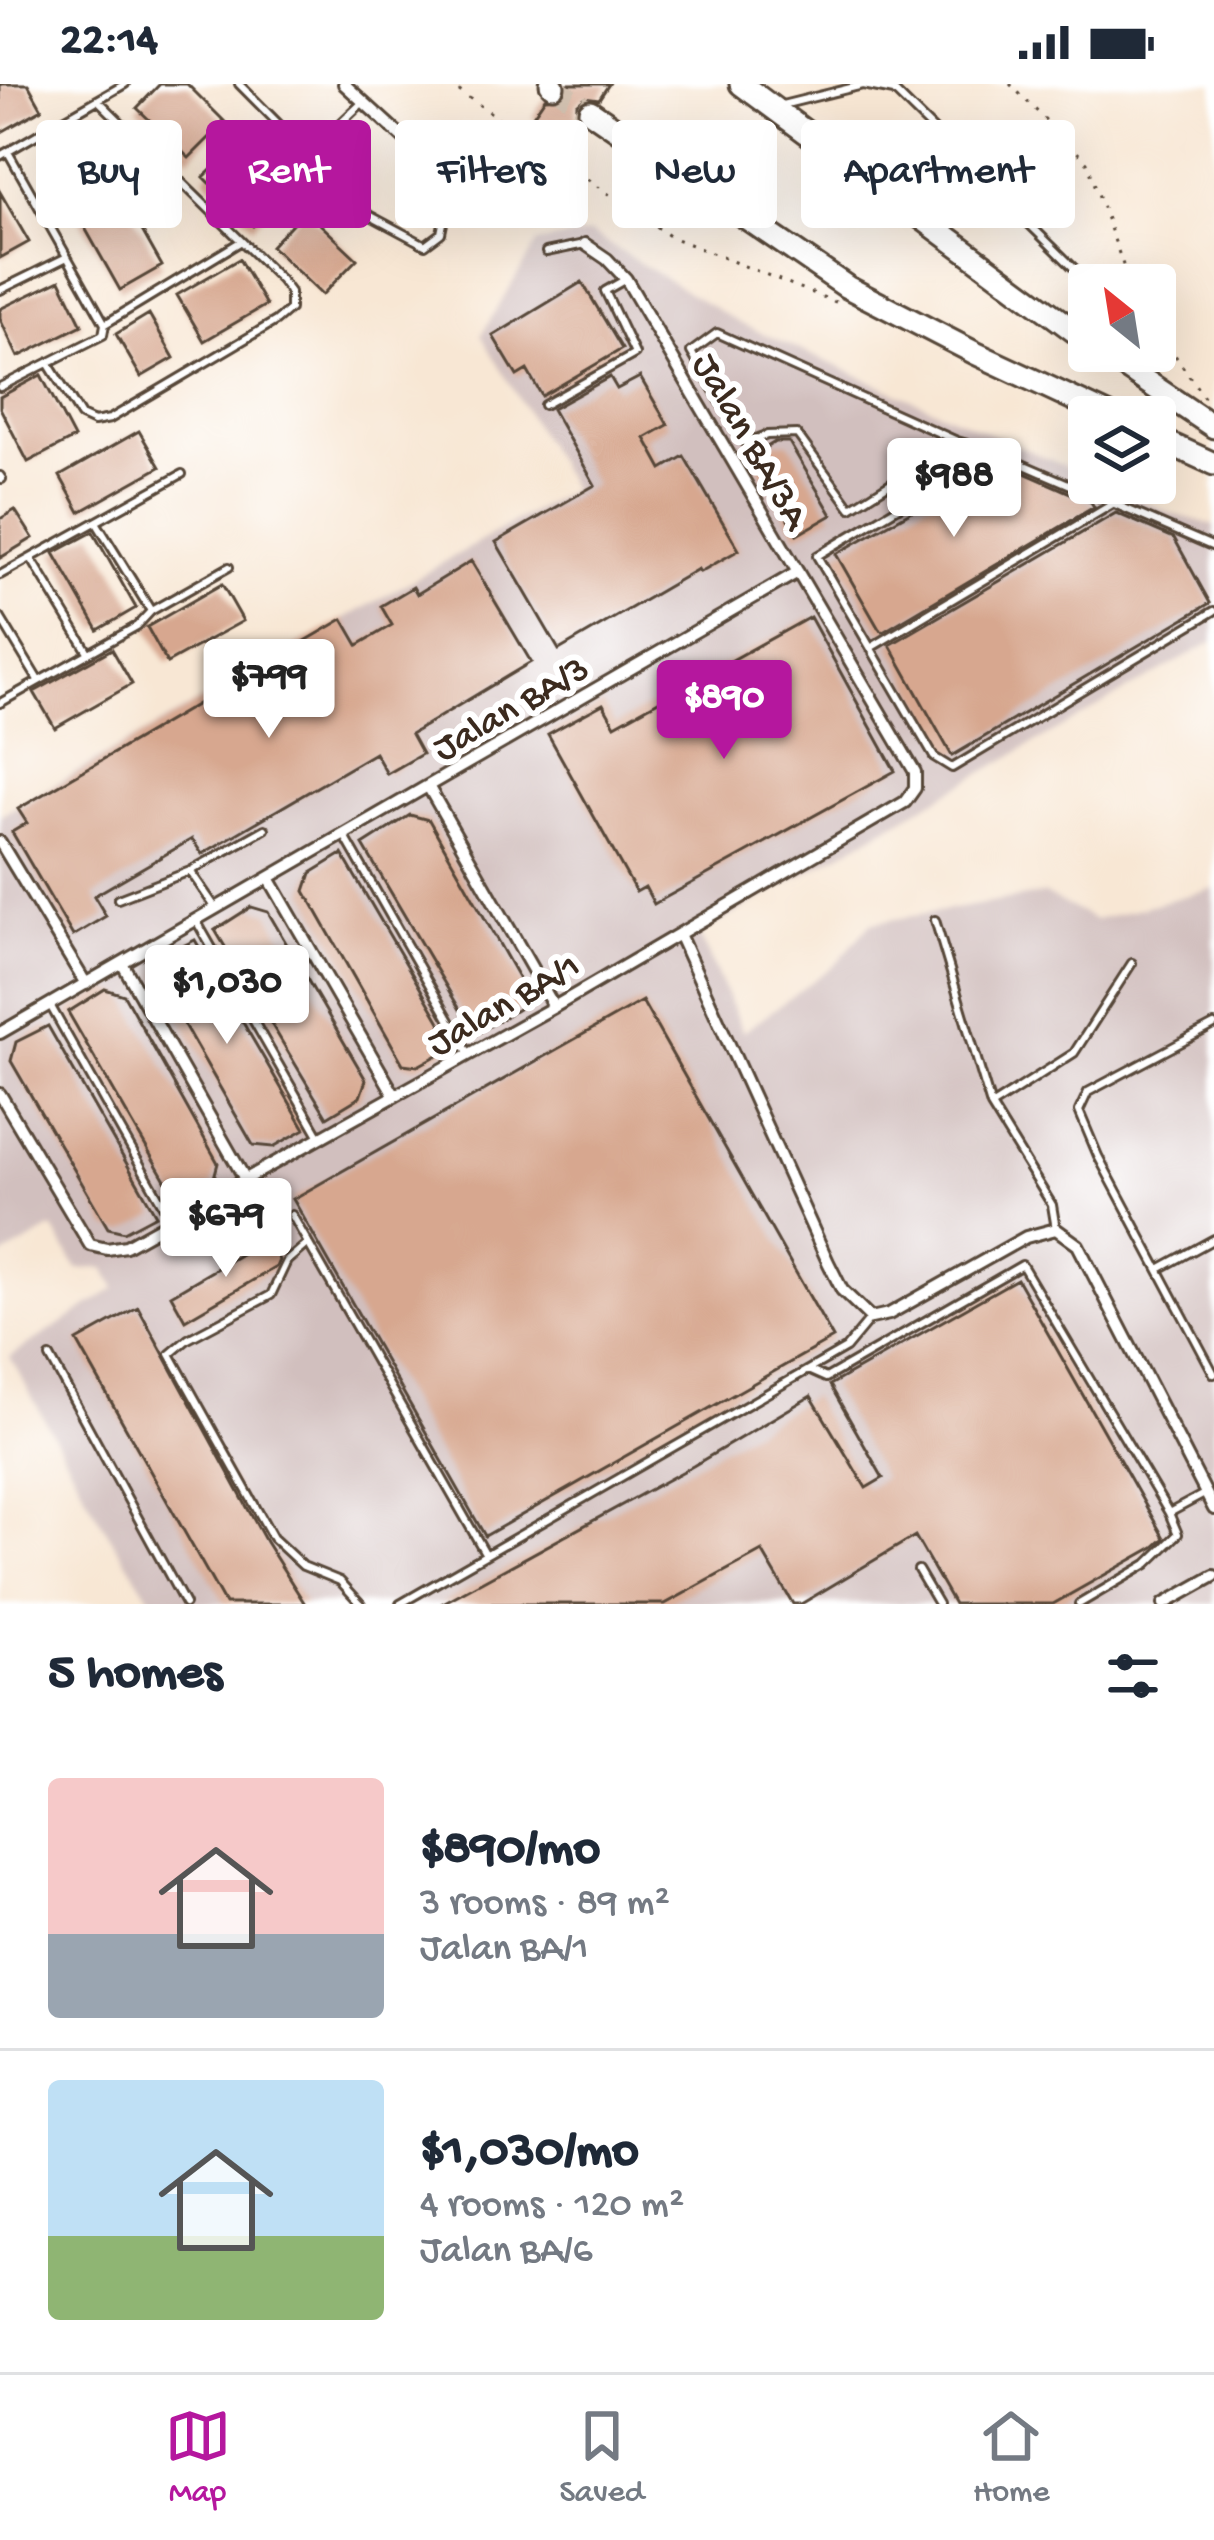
<!DOCTYPE html>
<meta charset="utf-8">
<style>
body{margin:0;font-family:"Gochi Hand",sans-serif;background:#f6f6f7;color:#1f2937;height:100vh;display:flex;flex-direction:column;font-size:45px;white-space:nowrap}
*{box-sizing:border-box;margin:0}
p{font-size:39px;color:#747a83}
.icon{flex:none;width:66px;height:66px;fill:none;stroke:currentColor;stroke-width:2;stroke-linecap:round;stroke-linejoin:round}
.map{position:relative;height:1520px;overflow:hidden}
.details{display:flex;flex-direction:column;background:#fff;flex:1}
.details>*{flex:none}
.hud{position:absolute;left:36px;top:36px;width:1143px;height:108px;display:flex;gap:24px}
.needle{width:78px;rotate:330deg}
.fabs{position:absolute;left:1068px;top:180px;display:grid;gap:24px}
.fabs a{display:grid;place-items:center;width:108px;height:108px;border-radius:12px;background:#fff;box-shadow:0 12px 48px #0002;font-size:60px}
.price{position:absolute;translate:-50% -102px;padding:0 27px;border-radius:12px;background:#fff;color:#222;font-size:39px;line-height:78px;filter:drop-shadow(0 3px 6px #0008)}
.price::after{content:'';position:absolute;left:50%;top:72px;width:36px;height:27px;margin-left:-18px;background:inherit;clip-path:polygon(0 0,100% 0,50% 100%)}
.price.selected{background:#b5179e;color:#fff}
ul{padding:0;list-style:none}
li{display:flex;align-items:center;gap:36px;height:300px;padding:0 48px}
li+li{border-top:3px solid #e0e1e3}
li span{display:grid;place-items:center;flex:none;width:336px;height:240px;border-radius:12px;color:#555}
li>.icon{margin-inline-start:auto}
span .icon{width:144px;height:144px;fill:#fffc;stroke-width:1}
li b{font-size:51px}
h2{display:flex;justify-content:space-between;align-items:center;height:144px;padding:0 48px;font-size:51px}
.chip{padding:0 42px;border-radius:12px;background:#fff;box-shadow:0 12px 48px #0002;font-size:42px;line-height:108px}
.chip.selected{background:#b5179e;color:#fff}
.status{display:flex;justify-content:space-between;align-items:center;height:84px;padding:0 60px;background:#fff;direction:ltr}
.status svg{height:33px;fill:currentColor}
.tab-bar{display:flex;justify-content:space-around;align-items:center;height:168px;border-top:3px solid #e0e1e3;background:#fff;font-size:33px;color:#747a83}
.tab-bar a{display:grid;justify-items:center;gap:6px}
.tab-bar .selected{color:#b5179e}
.map>svg:first-child{display:block}
.industrial{fill:#d1bfbe}
.building{fill:#d7a78f}
.lines{fill:none;stroke-linecap:round;stroke-linejoin:round}
.motorway-tunnel{stroke:#d2c1b0;stroke-width:21;stroke-dasharray:21 10;stroke-linecap:butt}
.service-casing{stroke:#574639;stroke-width:12}
.minor-casing{stroke:#574639;stroke-width:16}
.motorway-casing{stroke:#574639;stroke-width:27}
.path{stroke:#574639;stroke-width:3;stroke-dasharray:3 9;stroke-linecap:butt}
.service{stroke:#fff;stroke-width:6}
.minor{stroke:#fff;stroke-width:10}
.motorway{stroke:#fff;stroke-width:21}
.labels{text-anchor:middle;stroke-width:12;stroke-linejoin:round;paint-order:stroke}
.street-label{font-size:39px;fill:#3b2a1e;stroke:#fff}
</style>
<div class="status"><b>22:14</b><svg viewBox="0 0 49 12"><path d="M0 12V9h3v3zM5 12V6h3v6zM10 12V3h3v9zM15 12V0h3v12zM26 1h20v11H26zM47 4h2v5h-2z"/></svg></div>
<div class="map">
<svg width="1214" height="1520" viewBox="0 0 1214 1520">
<rect width="100%" height="100%" fill="#fff"/>
<filter id="ink" filterUnits="userSpaceOnUse"><feTurbulence type="fractalNoise" baseFrequency=".00833" numOctaves="2"/><feDisplacementMap in="SourceGraphic" scale="24" xChannelSelector="R" yChannelSelector="G"/><feConvolveMatrix kernelMatrix="1 2 1 2 8 2 1 2 1" color-interpolation-filters="sRGB"/></filter>
<filter id="wash" filterUnits="userSpaceOnUse"><feTurbulence type="fractalNoise" baseFrequency=".004" numOctaves="4" result="noise"/><feDisplacementMap in="SourceGraphic" scale="48" xChannelSelector="R" yChannelSelector="G"/><feGaussianBlur stdDeviation="2.7" result="paint"/><feColorMatrix in="noise" values="0 0 0 0 0 0 0 0 0 0 0 0 0 0 0 0 0 1.4 0 .05"/><feComposite in="paint" operator="in"/></filter>
<g filter="url(#wash)">
<rect width="100%" height="100%" fill="#f8e7d4"/>
<path class="industrial" d="M590,149L741,240L1089,393V399H1102L1172,430L1214,441V557L699,850L743,948L836,880L871,839L1044,810L1095,836L1214,804V1520H154L100,1436L10,1273L116,1204L104,1184L77,1185L53,1144L0,1174V732L572,405L481,251L537,159Z"/>
<g id="blocks">
<path class="building" d="M0,0H28L42,25L0,49Z
M160,0H187L225,38L189,74L137,24Z
M568,0H609L599,15L585,13L577,20L576,32L582,40L570,58L532,33L545,14L563,13Z
M87,49L162,182L120,206L45,73Z
M241,56L290,105L253,142L204,93Z
M0,108L29,158L0,174Z
M305,126L357,175L322,211L271,162Z
M239,175L266,221L204,257L177,211Z
M60,196L82,241L18,273L0,235V225Z
M582,198L622,265L542,312L527,286L517,292L493,252Z
M149,230L174,274L141,293L116,250Z
M41,291L74,354L28,378L0,324V313Z
M610,293L617,305L640,293L668,341L645,354L662,385L684,372L739,466L700,488L698,485L559,566L496,458L595,401L552,325Z
M139,347L160,383L80,428L60,392Z
M775,358H789L832,431L797,451L752,372Z
M999,378L1091,418L1094,423L883,548L879,545L836,470Z
M15,426L33,454L0,474V435Z
M1116,429L1174,454L1210,519L952,672L890,561Z
M93,448L136,524L98,546L54,469Z
M471,477L531,578L411,650L422,670L387,690L375,669L202,770L192,755L94,812L106,832L73,852L12,748L27,739L18,725L343,535L358,561L392,541L381,522L413,503L417,510Z
M222,500L243,537L167,579L147,543Z
M810,533L895,687L654,820L645,803L636,808L548,650L603,620L615,641Z
M112,565L132,600L55,644L34,608Z
M410,731L429,736L526,907L518,925L475,951L363,761Z
M342,770L454,962L418,982L403,980L305,807L311,789Z
M251,823L268,828L366,996L360,1013L327,1033L215,846Z
M195,856L305,1045L273,1063L253,1061L156,892L161,873Z
M105,905L124,911L218,1079L212,1101L179,1120L68,928Z
M642,917L833,1254L485,1452L293,1115Z
M48,942L156,1131L124,1148L108,1144L11,977L16,958Z
M267,1155L279,1176L276,1183L185,1236L171,1211Z
M1017,1195L1164,1454L1154,1463L1053,1520H954L915,1452L801,1520H793L762,1467L665,1520H441L693,1382L811,1312L866,1404L883,1394L830,1301Z
M138,1223L266,1458L305,1520H225L77,1257Z"/>
</g>
</g>
<g filter="url(#ink)">
<use href="#blocks" fill-opacity="0" stroke="#574639" stroke-width="3"/>
<g class="lines">
<path class="motorway-tunnel" d="M553,2L590,27"/>
<defs>
<path id="service" d="M239,0L369,131L425,161L441,149L449,111
M782,21L863,1L894,7L1084,194L1089,203
M8,68L105,240
M308,70L362,19
M0,72L125,0
M546,168L585,160
M0,206L67,173
M48,279L81,332L94,338L110,335L276,237L290,225V208L281,196L99,17
M0,303L103,251L105,240L240,158
M544,321L635,270L605,207L626,195
M957,357L851,424L797,350L767,351L745,359L691,268L717,249L957,357L992,367
M0,392L2,395
M1214,463L992,367L817,472L934,673L952,684L1214,527
M31,474L88,568
M0,491L182,390
M151,527L229,483
M0,533L38,596
M872,563L1111,421
M0,619L137,542L151,527L96,438
M344,751L469,970
M190,787L215,823
M118,815L190,787L265,745
M935,836L991,1022L1052,1121L1056,1145
M197,838L320,1053
M50,921L172,1137
M1214,941L1088,1008L1079,1027L1098,1072L1214,1290
M991,1022L1074,969L1132,879
M292,1131L485,1469
M308,1159L287,1177L271,1211L188,1255L170,1270L273,1454L303,1482L340,1497L361,1520
M1159,1185L1214,1155
M50,1273L185,1520
M808,1286L826,1294L1022,1181L1169,1429L1206,1409
M918,1486L938,1520
M400,1520L846,1264L871,1234
M1079,1520L1147,1480L1178,1450L1169,1429"/>
<path id="minor" d="M344,0L434,82L442,91L449,111
M428,702L554,923
M0,758L86,900
M269,794L395,1012
M679,850L828,1178L842,1206L871,1234L889,1230L1026,1153L1056,1145L1078,1161L1214,1425
M122,879L245,1095
M0,949L798,488
M0,1010L90,1161L107,1165L126,1162L554,923L905,718L915,704V688L626,195L607,175L585,160
M1164,1520L1214,1492"/>
<path id="motorway" d="M551,0L553,2
M741,0L1089,258
M590,27L847,203L975,269L1112,333
M1101,267L1214,343
M1155,353L1214,380"/>
</defs>
<use href="#service" class="service-casing"/>
<use href="#minor" class="minor-casing"/>
<use href="#motorway" class="motorway-casing"/>
<path class="path" d="M449,0L671,153L838,219
M1010,0L1087,78L1130,201
M1155,242L1205,315"/>
<use href="#service" class="service"/>
<use href="#minor" class="minor"/>
<use href="#motorway" class="motorway"/>
</g>
</g>
<g class="labels">
<g class="street-label">
<text transform="translate(754 355) rotate(60)" y="14">Jalan BA/3A</text>
<text transform="translate(509 621) rotate(-30)" y="14">Jalan BA/3</text>
<text transform="translate(502 917) rotate(-30)" y="14">Jalan BA/1</text>
</g>
</g>
</svg>
<div class="fabs">
<a><svg class="needle" viewBox="-14 -14 28 28"><path d="M0-13l5 13h-10z" fill="#e53935"/><path d="M0 13l5-13h-10z" fill="#747a83"/></svg></a>
<a><svg class="icon" aria-label="layers" viewBox="0 0 24 24"><path d="M12 4l9 5-9 5-9-5zM3 14l9 5 9-5"/></svg></a>
</div>
<b class="price" style="left:954px;top:456px">$988</b>
<b class="price" style="left:269px;top:657px">$799</b>
<b class="price selected" style="left:724px;top:678px">$890</b>
<b class="price" style="left:227px;top:963px">$1,030</b>
<b class="price" style="left:226px;top:1196px">$679</b>
<div class="hud">
<a class="chip">Buy</a>
<a class="chip selected">Rent</a>
<a class="chip">Filters</a>
<a class="chip">New</a>
<a class="chip">Apartment</a>
</div>
</div>
<section class="details">
<h2>5 homes<svg class="icon" aria-label="filters" viewBox="0 0 24 24"><path d="M4 7h16M4 17h16"/><circle cx="9" cy="7" r="2"/><circle cx="15" cy="17" r="2"/></svg></h2>
<ul>
<li><span style="background:linear-gradient(#f6c9c9 65%,#9aa5b1 0)"><svg class="icon" aria-label="home" viewBox="0 0 24 24"><path d="M3 11l9-7 9 7M6 9v11h12V9"/></svg></span><div><b>$890/mo</b><p>3 rooms · 89 m²</p><p>Jalan BA/1</p></div></li>
<li><span style="background:linear-gradient(#bfe0f5 65%,#8fb573 0)"><svg class="icon" aria-label="home" viewBox="0 0 24 24"><path d="M3 11l9-7 9 7M6 9v11h12V9"/></svg></span><div><b>$1,030/mo</b><p>4 rooms · 120 m²</p><p>Jalan BA/6</p></div></li>
</ul>
</section>
<nav class="tab-bar">
<a class="selected"><svg class="icon" aria-label="map" viewBox="0 0 24 24"><path d="M3 6l6-2 6 2 6-2v14l-6 2-6-2-6 2zM9 4v14M15 6v14"/></svg>Map</a>
<a><svg class="icon" aria-label="saved" viewBox="0 0 24 24"><path d="M7 4h10v16l-5-4-5 4z"/></svg>Saved</a>
<a><svg class="icon" aria-label="home" viewBox="0 0 24 24"><path d="M3 11l9-7 9 7M6 9v11h12V9"/></svg>Home</a>
</nav>
